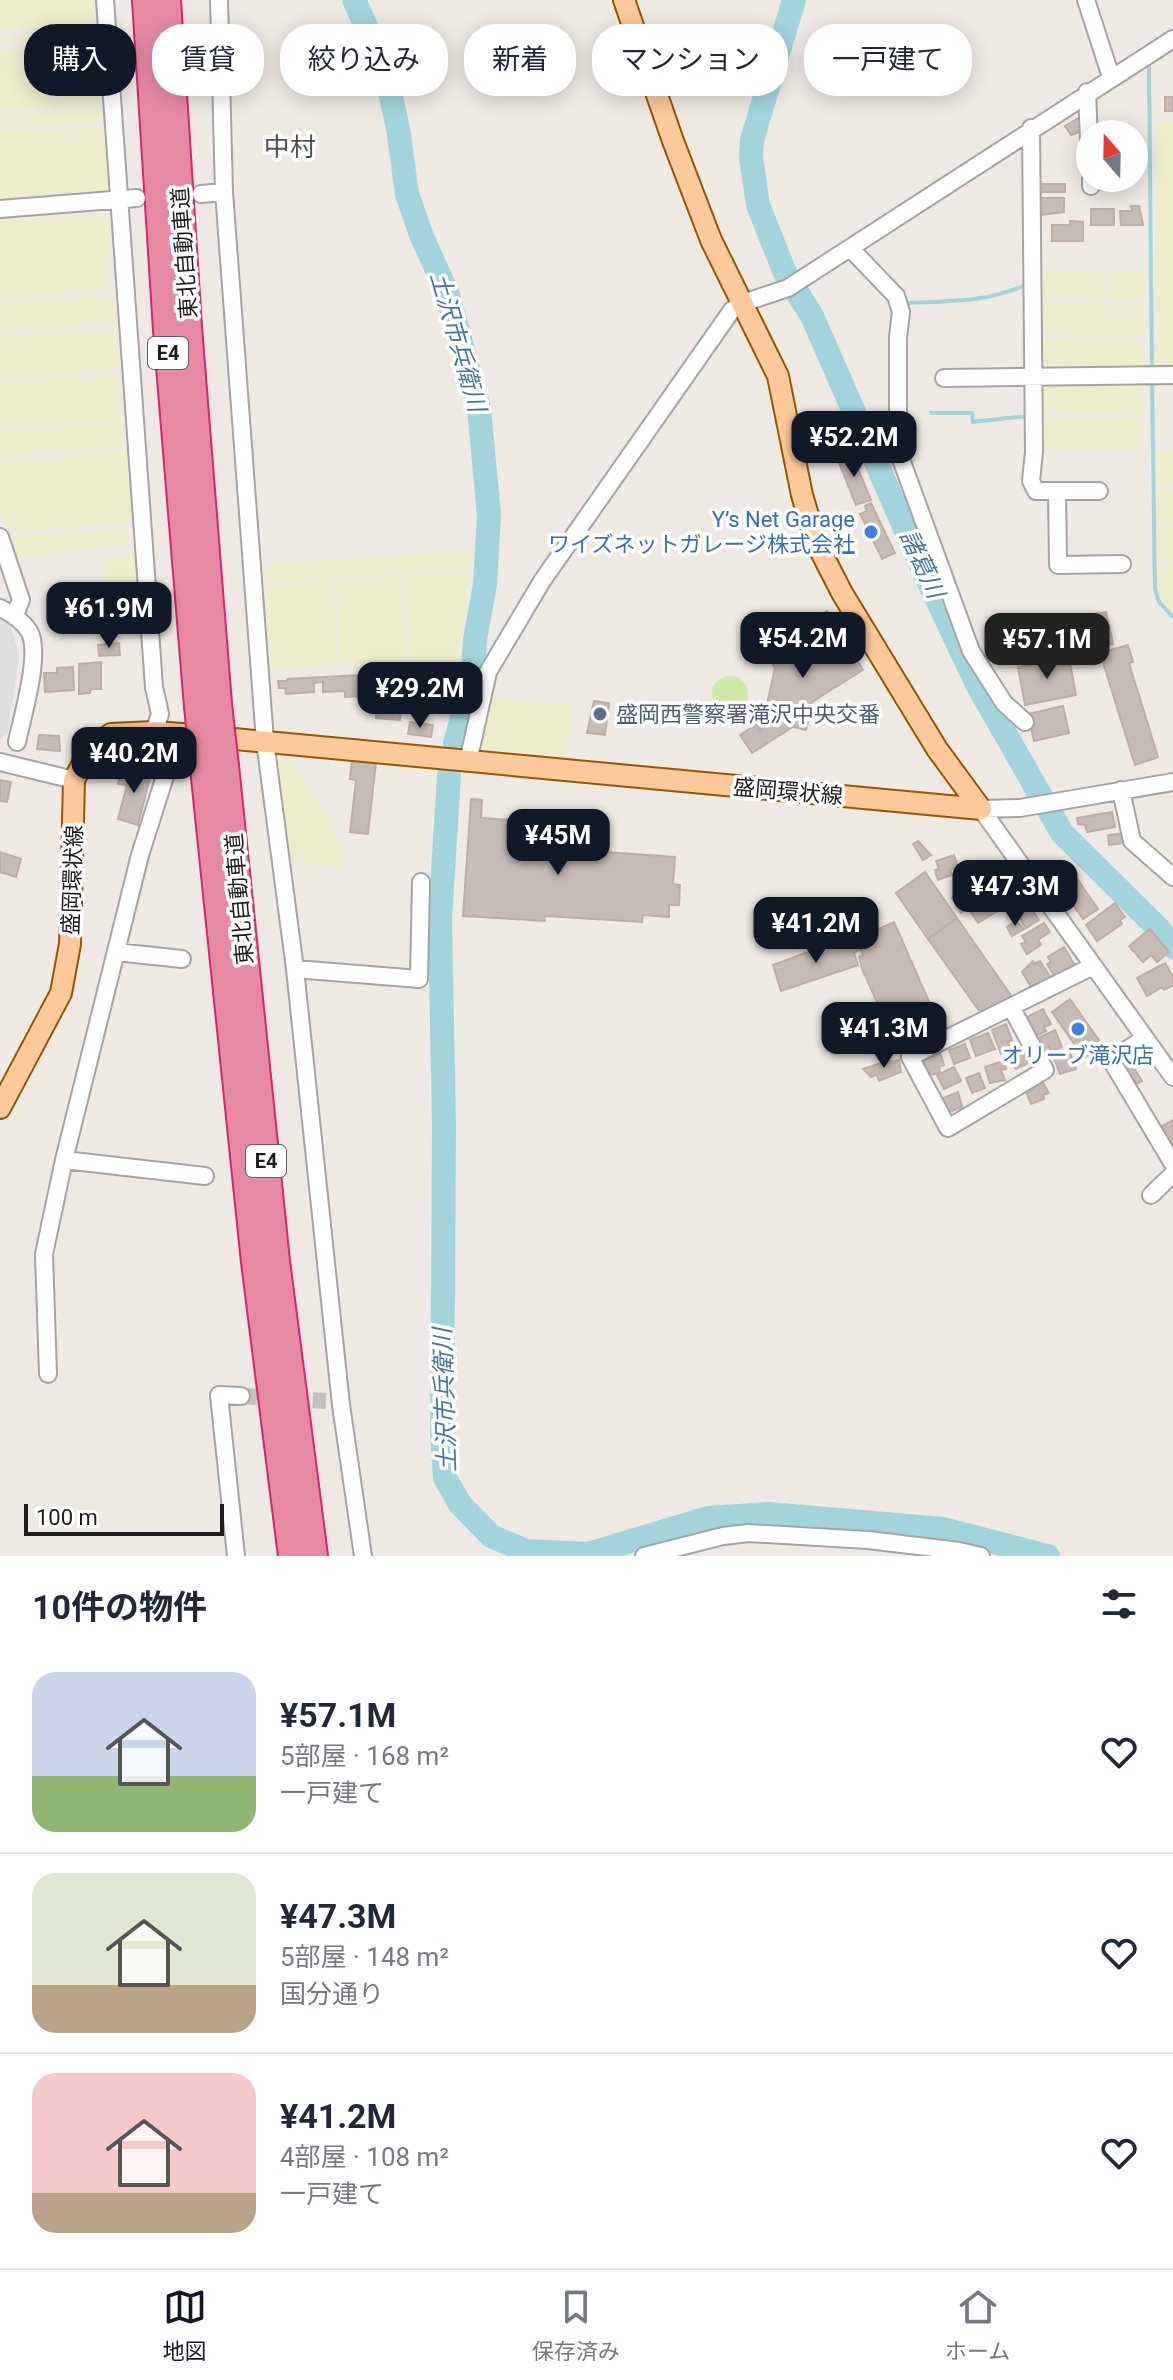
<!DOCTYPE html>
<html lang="ja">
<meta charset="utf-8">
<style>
body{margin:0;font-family:Roboto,"Noto Sans JP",sans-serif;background:#f6f6f7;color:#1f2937;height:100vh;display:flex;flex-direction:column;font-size:30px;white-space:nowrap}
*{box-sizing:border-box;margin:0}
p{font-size:26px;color:#747a83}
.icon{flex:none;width:44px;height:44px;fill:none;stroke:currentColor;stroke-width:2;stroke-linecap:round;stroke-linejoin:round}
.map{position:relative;height:1556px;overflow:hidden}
.panel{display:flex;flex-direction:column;background:#fff;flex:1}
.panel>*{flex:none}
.banner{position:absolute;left:24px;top:24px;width:1126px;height:72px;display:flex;gap:16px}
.needle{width:52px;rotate:340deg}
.controls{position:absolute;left:1076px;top:120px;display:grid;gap:16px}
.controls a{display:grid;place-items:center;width:72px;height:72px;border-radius:50%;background:#fff;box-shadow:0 4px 20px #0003;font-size:40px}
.scale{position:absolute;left:24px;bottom:20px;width:200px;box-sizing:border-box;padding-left:8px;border:4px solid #1d1d1d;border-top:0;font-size:22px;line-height:28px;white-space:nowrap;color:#1d1d1d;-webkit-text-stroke:6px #fff;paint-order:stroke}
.price{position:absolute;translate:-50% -68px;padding:0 18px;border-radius:16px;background:#111827;color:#fff;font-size:26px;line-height:52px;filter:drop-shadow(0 2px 4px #0008)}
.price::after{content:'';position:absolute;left:50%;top:48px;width:24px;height:18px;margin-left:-12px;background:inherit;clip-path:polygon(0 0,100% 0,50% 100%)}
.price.on{background:#222;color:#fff}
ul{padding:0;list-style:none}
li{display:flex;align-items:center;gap:24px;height:200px;padding:0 32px}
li+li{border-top:2px solid #e0e1e3}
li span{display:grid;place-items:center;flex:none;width:224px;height:160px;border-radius:24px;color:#555}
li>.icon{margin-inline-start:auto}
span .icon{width:96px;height:96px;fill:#fffc;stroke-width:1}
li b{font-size:34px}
h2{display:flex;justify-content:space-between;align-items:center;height:96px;padding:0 32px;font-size:34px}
.tag{padding:0 28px;border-radius:32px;background:#fff;box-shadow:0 4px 20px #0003;font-size:28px;line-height:72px}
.tag.on{background:#111827;color:#fff}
.tab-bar{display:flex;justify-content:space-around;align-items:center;height:112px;border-top:2px solid #e0e1e3;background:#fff;font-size:22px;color:#747a83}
.tab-bar a{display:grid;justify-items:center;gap:4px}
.tab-bar .on{color:#111827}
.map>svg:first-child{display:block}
.farmland{fill:#ededce}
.grass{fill:#cde9a8}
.parking{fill:#ddd}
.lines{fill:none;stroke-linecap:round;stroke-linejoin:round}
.stream{stroke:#a3d4dc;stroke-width:4}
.river{stroke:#a3d4dc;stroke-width:24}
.building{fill:#c6bbb6;stroke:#c0aea5;stroke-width:2}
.minor-tunnel{stroke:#c4c0bb;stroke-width:16;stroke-dasharray:16 8;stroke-linecap:butt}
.minor-casing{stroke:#a4a4a4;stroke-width:20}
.major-casing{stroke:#955701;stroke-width:24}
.highway-casing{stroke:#d72571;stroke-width:28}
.minor{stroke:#fff;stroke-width:16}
.major{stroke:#fbc99b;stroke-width:20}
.highway{stroke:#e68aa3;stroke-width:24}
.highway-bridge-casing{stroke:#d72571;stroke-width:28;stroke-linecap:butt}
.highway-bridge{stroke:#e68aa3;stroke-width:24}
.shop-dot{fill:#3f7fe0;stroke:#fff;stroke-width:3}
.service-dot{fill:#5c6f8a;stroke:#fff;stroke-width:3}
.labels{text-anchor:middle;stroke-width:7;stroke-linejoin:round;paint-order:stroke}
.shield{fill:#fff;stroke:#616161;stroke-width:2}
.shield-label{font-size:20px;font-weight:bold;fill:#1d1d1d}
.street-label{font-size:22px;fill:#1d1d1d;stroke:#fff}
.shop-label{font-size:22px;fill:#366cbe;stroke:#fff;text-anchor:end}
.service-label{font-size:22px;fill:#4e5e75;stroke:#fff;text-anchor:start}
.water-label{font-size:24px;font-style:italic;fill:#44789c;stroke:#fff}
.quarter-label{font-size:26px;fill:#505050;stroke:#fff}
</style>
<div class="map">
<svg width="1173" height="1556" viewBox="0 0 1173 1556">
<rect width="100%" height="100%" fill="#eee9e3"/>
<path class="farmland" d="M0,0H92V23L0,29Z
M91,26L94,36L0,44V35Z
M97,43L100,105L0,109V51Z
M101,108L102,121L0,129V113Z
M1155,122H1173V370H1156Z
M106,127L110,192L0,202V132Z
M109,216L110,289L0,299V218Z
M1043,271L1103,272V298L1043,297Z
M1109,271L1144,272L1143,299H1108Z
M114,296V324L0,331V303Z
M1043,303L1144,305L1143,336L1042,334Z
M117,329V370L0,380V336Z
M1042,339L1143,341L1142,373L1041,371Z
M118,375L121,420L0,429V382Z
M1042,380L1143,382L1142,414L1041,411Z
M1040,417L1141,419V451L1040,449Z
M121,423L125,447L0,457V431Z
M127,451L133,520L12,533L11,527L5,526L0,508V462Z
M1157,451H1173V487H1157Z
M1157,491H1173V524H1156Z
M1157,527H1173V560H1157Z
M126,529L128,545L18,557L16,548L11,543V537Z
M473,551L470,568L266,583L264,564Z
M135,553L142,635L121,636L112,607L102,559Z
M1158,563H1173V610L1160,598Z
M470,571L458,659L411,660L404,576Z
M400,575L408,662L340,663L336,581Z
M333,581L337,664L270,670L265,585Z
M487,697L572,705L566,757L475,747Z
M290,759L322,807L344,855L342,868L287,862L276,760Z"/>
<path class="grass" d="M712 694a18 18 0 1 1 36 0a18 18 0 1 1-36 0Z"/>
<path class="parking" d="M0,620L10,625L19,654L8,734L0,738Z"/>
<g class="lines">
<path class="stream" d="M1149,67L1152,373
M904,303C949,301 986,303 1028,284
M1152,381L1155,589L1159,602L1173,617
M931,413H972L973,422L1028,416
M587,1556L588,1554"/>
<path class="river" d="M354,0L384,65L398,128L407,194L422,237L447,292L479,408L489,515L485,584L475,640L472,683L455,743
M794,0L752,140L751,157L758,205L785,273L812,316L924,572L978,686L1062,833L1159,929L1173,947
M449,776L440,919L444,1126L442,1432L445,1478L460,1504L491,1536L526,1551L588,1554L708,1518L769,1514L943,1529L1048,1556"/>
</g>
<path class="building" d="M1165,97H1173V111H1165Z
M1080,117L1086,130L1071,135L1065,126Z
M1038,184H1065V192H1038Z
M1039,198H1064V212L1039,215Z
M1131,206H1139L1143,225H1121L1120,211H1132Z
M1091,209H1114V225H1091Z
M1070,221L1083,222V241H1052V225H1070Z
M809,450H839V455H809Z
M851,452L871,500L856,505L837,458Z
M871,503L895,553L882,559L860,514L867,511L865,506Z
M827,611L863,670L812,702L806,730L793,727L752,753L740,735L757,724L761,731L775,668L770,660L779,655L777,650L818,625L814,619Z
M1106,612L1113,644L1050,656L1044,624Z
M119,643L120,655L99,656L98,645Z
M1128,645L1133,662L1129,663L1158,757L1135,765L1100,653Z
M1069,658L1076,695L1025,705L1018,667Z
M101,662V689H91L90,693L79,694V664Z
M73,667L74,690L45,692L44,673H57V668Z
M453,667L454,695L416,696L415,669Z
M361,675L362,696L345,697V691L323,692V682L314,683V692L286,694L285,688H279L278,681H287V679Z
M380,676L411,679L410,690L402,689L400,720L376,718Z
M594,701L609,703L605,735L587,733Z
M1063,706L1069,733L1034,741L1028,714Z
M410,722L433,725L431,737L408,734Z
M39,735L59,736L60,751L37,749Z
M352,760L376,762L368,834L350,832L356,780L350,779Z
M131,769L151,773L138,825L118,819L127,785L118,784L120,774L130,776Z
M0,780L11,782L7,802L0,801Z
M471,799L482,800L481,818L552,822L550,848L675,857L673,884L680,885L679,905H669V917L643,915L642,922L545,916V921L463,916Z
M1112,812L1115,827L1087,832L1085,825L1078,824L1077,818Z
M1123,833L1125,843L1109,845L1108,835Z
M918,841L931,855L923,860L913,844Z
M0,852L21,859L16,877L0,872Z
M954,855L958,867L950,870L952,875L938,880L935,870L939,869L936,861Z
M925,872L957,918L928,939L896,893Z
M1078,880L1098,909L1083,919L1065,893Z
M996,883L1009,904L978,923L963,900L981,889L984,891Z
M957,895L966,909L961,913L952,898Z
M1115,903L1125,917L1120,920L1122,924L1097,941L1086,925Z
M1024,908L1026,911L1031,908L1039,920L1026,928L1017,913Z
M957,918L1012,997L982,1015L928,939Z
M1016,921L1024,929L1012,936L1007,927Z
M894,922L938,1022L923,1028L926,1034L915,1040L912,1034L895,1042L862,969L859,957L863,955L856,939Z
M1044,923L1050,932L1038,940L1041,945L1027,954L1021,944L1026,942L1022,936Z
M1150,929L1169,952L1157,962L1151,955L1143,962L1129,946Z
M850,940L852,944L856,943L859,950L854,953L858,965L781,991L773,965L816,949L818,951Z
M1064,947L1076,967L1055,977L1047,964L1051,962L1048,957Z
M1033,961L1034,964L1040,961L1051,978L1033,990L1022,972Z
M1165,963L1173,977V985L1164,990L1162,987L1147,996L1137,978Z
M1070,999L1103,1046L1093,1056L1091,1053L1084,1058L1052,1012Z
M1043,1009L1051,1024L1044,1027L1046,1031L1036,1036L1027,1017Z
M1006,1024L1012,1040L1008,1042L1011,1050L1001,1054L992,1030Z
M1055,1030L1062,1047L1051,1052L1049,1047L1045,1049L1040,1037Z
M988,1033L995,1049L976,1056L970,1040Z
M965,1044L970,1058L954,1064L949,1050Z
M1025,1050L1031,1062L1016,1069L1008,1059Z
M1070,1052L1076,1069L1060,1074L1054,1058Z
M940,1053L944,1065L939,1067L940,1072L928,1076L922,1059Z
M889,1060L892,1062L899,1060L901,1072L879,1081L877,1075L871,1077L863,1069Z
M1003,1061L1006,1069L1001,1070L1005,1080L990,1083L985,1067Z
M1132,1065L1142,1081L1131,1087L1122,1071Z
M954,1067L961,1081L944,1089L937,1075Z
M979,1073L985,1088L972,1093L966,1078Z
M1043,1083L1049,1093L1043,1095L1044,1099L1031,1104L1025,1089Z
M958,1092L962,1107L947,1113L941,1099Z
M1173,1120V1144L1170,1146L1160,1127Z"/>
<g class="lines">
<path class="minor-tunnel" d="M241,1396L326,1401"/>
<defs>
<path id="minor" d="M105,0L154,687L160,714L154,732
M219,0L224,192L265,741L295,969L341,1405L363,1556
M1086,0L1111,77
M1087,92L1090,164
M1031,128L1034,452L1031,481L1036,491H1099
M1091,178V186
M201,194L224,192
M0,209L137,198
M850,248L896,296L901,312L898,337V451L971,651L1004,703L1025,722
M944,378L1173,375
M1057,491L1058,565L1122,564
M0,537L21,600L15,615
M0,608C11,613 22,620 29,631C42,653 22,717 17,742
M182,734L167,770L140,855L64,1160L205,1176
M0,762L74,780
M468,762L488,672L542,581L732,310L743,303L788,288L1173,39
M1121,790L1132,841L1173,877
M981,809L1173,1077
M981,809L1020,808L1173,782
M116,952L182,959
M295,969L419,979L421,882
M1011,1007L1045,1070L948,1128L910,1057L1093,966
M1145,1038L1111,1060L1173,1164
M1151,1195L1173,1174
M48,1374L44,1254L64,1160
M236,1556L219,1395L241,1396
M644,1556L723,1536L748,1533L868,1540L959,1551L981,1556"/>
<path id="major" d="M624,0L673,141L711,240L778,376L802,495L816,542L842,593L937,749L981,809
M0,1108L61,993L70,944L74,780L90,750L111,734L154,732L182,734L981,809"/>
<path id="highway" d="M145,0L166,330L197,706
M168,0L189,327L219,704
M226,766L277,1261L315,1556
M203,768L254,1262L291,1556"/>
</defs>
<use href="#minor" class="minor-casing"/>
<use href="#major" class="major-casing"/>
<use href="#highway" class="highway-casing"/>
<use href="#minor" class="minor"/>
<use href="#major" class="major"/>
<use href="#highway" class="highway"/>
<defs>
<path id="highway-bridge" d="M219,704L226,766
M197,706L203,768"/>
</defs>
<use href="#highway-bridge" class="highway-bridge-casing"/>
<use href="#highway-bridge" class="highway-bridge"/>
</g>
<g class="shop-dot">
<circle cx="871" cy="532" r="8"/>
<circle cx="1078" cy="1029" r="8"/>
</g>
<circle class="service-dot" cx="600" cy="714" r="8"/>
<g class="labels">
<g class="shield">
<rect x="148" y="337" width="40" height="32" rx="6"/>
<rect x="246" y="1145" width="40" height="32" rx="6"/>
</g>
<g class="shield-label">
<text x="168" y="360">E4</text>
<text x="266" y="1168">E4</text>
</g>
<g class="street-label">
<text transform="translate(184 253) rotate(-94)" y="8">東北自動車道</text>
<text transform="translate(788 791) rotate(5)" y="8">盛岡環状線</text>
<text transform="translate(72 880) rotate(-88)" y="8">盛岡環状線</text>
<text transform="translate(239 899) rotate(-95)" y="8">東北自動車道</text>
</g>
<g class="shop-label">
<text x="855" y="527">Y’s Net Garage<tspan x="855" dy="25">ワイズネットガレージ株式会社</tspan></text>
<text x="1078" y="1063" text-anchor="middle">オリーブ滝沢店</text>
</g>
<g class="service-label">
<text x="616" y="722">盛岡西警察署滝沢中央交番</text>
</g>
<g class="water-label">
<text transform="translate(458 342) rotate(74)" y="8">土沢市兵衛川</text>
<text transform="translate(922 564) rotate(65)" y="8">諸葛川</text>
<text transform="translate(445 1400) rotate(-92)" y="8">土沢市兵衛川</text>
</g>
<g class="quarter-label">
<text x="290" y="156">中村</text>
</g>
</g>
</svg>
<div class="controls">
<a><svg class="needle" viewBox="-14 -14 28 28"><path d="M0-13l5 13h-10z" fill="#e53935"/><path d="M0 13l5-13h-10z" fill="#747a83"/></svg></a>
</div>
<div class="scale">100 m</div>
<b class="price" style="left:854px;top:479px">¥52.2M</b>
<b class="price" style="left:109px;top:650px">¥61.9M</b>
<b class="price" style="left:803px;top:680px">¥54.2M</b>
<b class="price on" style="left:1047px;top:681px">¥57.1M</b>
<b class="price" style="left:420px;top:730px">¥29.2M</b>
<b class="price" style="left:134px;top:795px">¥40.2M</b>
<b class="price" style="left:558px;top:877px">¥45M</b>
<b class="price" style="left:1015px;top:928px">¥47.3M</b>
<b class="price" style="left:816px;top:965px">¥41.2M</b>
<b class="price" style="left:884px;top:1070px">¥41.3M</b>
<div class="banner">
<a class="tag on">購入</a>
<a class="tag">賃貸</a>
<a class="tag">絞り込み</a>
<a class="tag">新着</a>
<a class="tag">マンション</a>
<a class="tag">一戸建て</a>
</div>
</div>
<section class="panel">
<h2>10件の物件<svg class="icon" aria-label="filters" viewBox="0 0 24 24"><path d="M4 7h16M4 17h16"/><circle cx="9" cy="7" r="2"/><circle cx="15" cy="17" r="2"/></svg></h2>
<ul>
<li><span style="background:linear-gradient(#c9d6e8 65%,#8fb573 0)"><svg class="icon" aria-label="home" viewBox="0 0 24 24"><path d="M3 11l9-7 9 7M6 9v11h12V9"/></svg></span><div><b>¥57.1M</b><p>5部屋 · 168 m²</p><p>一戸建て</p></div><svg class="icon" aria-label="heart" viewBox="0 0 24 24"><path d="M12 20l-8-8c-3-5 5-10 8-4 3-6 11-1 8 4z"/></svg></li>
<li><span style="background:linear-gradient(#dfe7d0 70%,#b9a48a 0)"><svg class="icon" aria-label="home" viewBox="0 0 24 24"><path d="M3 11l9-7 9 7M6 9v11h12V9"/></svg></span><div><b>¥47.3M</b><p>5部屋 · 148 m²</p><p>国分通り</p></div><svg class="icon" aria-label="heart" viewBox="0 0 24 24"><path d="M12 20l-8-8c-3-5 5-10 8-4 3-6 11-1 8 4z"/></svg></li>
<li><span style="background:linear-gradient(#f6c9c9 75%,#b9a48a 0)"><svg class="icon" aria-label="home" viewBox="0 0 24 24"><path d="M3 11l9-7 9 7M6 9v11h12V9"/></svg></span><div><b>¥41.2M</b><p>4部屋 · 108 m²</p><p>一戸建て</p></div><svg class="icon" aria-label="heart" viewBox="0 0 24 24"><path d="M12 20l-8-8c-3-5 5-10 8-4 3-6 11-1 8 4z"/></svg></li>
</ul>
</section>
<nav class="tab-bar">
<a class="on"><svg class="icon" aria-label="map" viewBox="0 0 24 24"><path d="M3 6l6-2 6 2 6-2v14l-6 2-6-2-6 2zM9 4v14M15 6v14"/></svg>地図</a>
<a><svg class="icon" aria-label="saved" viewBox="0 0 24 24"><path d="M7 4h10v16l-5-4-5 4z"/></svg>保存済み</a>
<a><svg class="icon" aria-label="home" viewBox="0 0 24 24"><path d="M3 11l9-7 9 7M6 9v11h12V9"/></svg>ホーム</a>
</nav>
